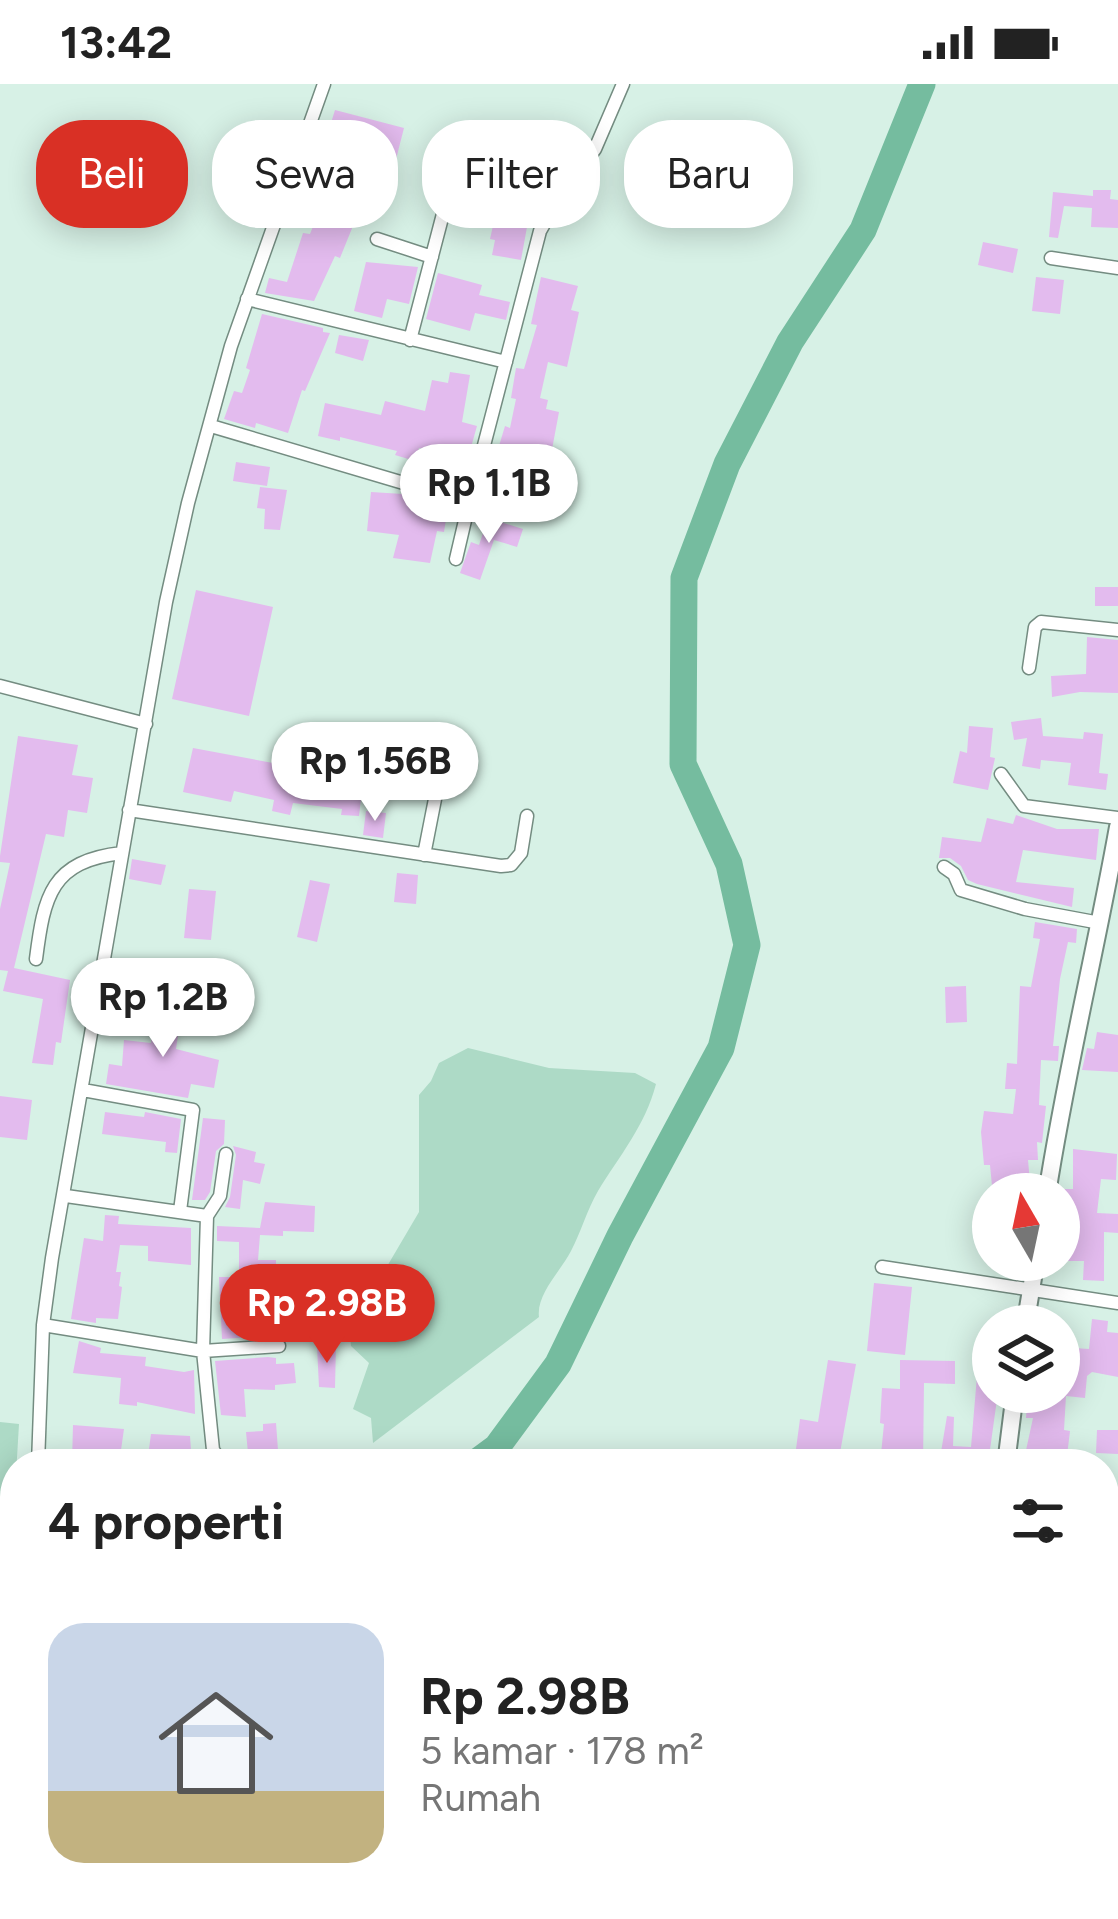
<!DOCTYPE html>
<html lang="id">
<meta charset="utf-8">
<style>
body{margin:0;font-family:Figtree,sans-serif;background:#f2f2f2;color:#222;height:100vh;display:flex;flex-direction:column;font-size:45px;white-space:nowrap}
*{box-sizing:border-box;margin:0}
p{font-size:39px;color:#767676}
.icon{flex:none;width:66px;height:66px;fill:none;stroke:currentColor;stroke-width:2;stroke-linecap:round;stroke-linejoin:round}
.map{position:relative;flex:1;overflow:hidden}
.drawer{position:absolute;left:0px;top:1365px;width:1119px;height:471px;display:flex;flex-direction:column;background:#fff;border-radius:48px 48px 0 0;box-shadow:0 6px 30px #0003}
.drawer>*{flex:none}
.guide{position:absolute;left:36px;top:36px;width:1047px;height:108px;display:flex;gap:24px}
.needle{width:78px;rotate:351deg}
.controls{position:absolute;left:972px;top:1089px;display:grid;gap:24px}
.controls a{display:grid;place-items:center;width:108px;height:108px;border-radius:50%;background:#fff;box-shadow:0 6px 30px #0003;font-size:60px}
.price{position:absolute;translate:-50% -102px;padding:0 27px;border-radius:42px;background:#fff;color:#222;font-size:39px;line-height:78px;filter:drop-shadow(0 3px 6px #0008)}
.price::after{content:'';position:absolute;left:50%;top:72px;width:36px;height:27px;margin-left:-18px;background:inherit;clip-path:polygon(0 0,100% 0,50% 100%)}
.price.active{background:#d93025;color:#fff}
ul{padding:0;list-style:none}
li{display:flex;align-items:center;gap:36px;height:300px;padding:0 48px}
li+li{border-top:3px solid #e0e0e0}
li span{display:grid;place-items:center;flex:none;width:336px;height:240px;border-radius:36px;color:#555}
li>.icon{margin-inline-start:auto}
span .icon{width:144px;height:144px;fill:#fffc;stroke-width:1}
li b{font-size:51px}
h2{display:flex;justify-content:space-between;align-items:center;height:144px;padding:0 48px;font-size:51px}
.chip{padding:0 42px;border-radius:48px;background:#fff;box-shadow:0 6px 30px #0003;font-size:42px;line-height:108px}
.chip.active{background:#d93025;color:#fff}
.status{display:flex;justify-content:space-between;align-items:center;height:84px;padding:0 60px;background:#fff;direction:ltr}
.status svg{height:33px;fill:currentColor}
.map>svg:first-child{display:block}
.green{fill:#addac6}
.lines{fill:none;stroke-linecap:round;stroke-linejoin:round}
.stream{stroke:#75bc9f;stroke-width:4.5}
.river{stroke:#75bc9f;stroke-width:27}
.building{fill:#e3bbee}
.street-casing{stroke:#748c81;stroke-width:15}
.secondary-casing{stroke:#748c81;stroke-width:20}
.path{stroke:#879a92;stroke-width:3;stroke-dasharray:9 6;stroke-linecap:butt}
.street{stroke:#fff;stroke-width:12}
.secondary{stroke:#fff;stroke-width:16}
</style>
<div class="status"><b>13:42</b><svg viewBox="0 0 49 12"><path d="M0 12V9h3v3zM5 12V6h3v6zM10 12V3h3v9zM15 12V0h3v12zM26 1h20v11H26zM47 4h2v5h-2z"/></svg></div>
<div class="map">
<svg width="1118" height="1835" viewBox="0 0 1118 1835">
<rect width="100%" height="100%" fill="#d7f1e6"/>
<path class="green" d="M468,964L549,984L635,989L656,1000C645,1042 620,1071 598,1107C587,1126 581,1148 571,1167C561,1187 536,1210 539,1233L373,1359L371,1334L353,1325L369,1279L351,1262L348,1226L354,1209L379,1196L419,1128V1011L431,997L439,979Z
M0,1338L19,1340L12,1458L0,1457Z"/>
<g class="lines">
<path class="stream" d="M0,1588L15,1590"/>
<path class="river" d="M474,1380L497,1363L558,1280L620,1152L721,964L747,861L729,780L683,680L684,494L727,380L790,258L863,146L922,0
M480,1821L485,1835"/>
</g>
<path class="building" d="M335,26L404,44L394,83L370,76L353,126L359,127L340,174L335,172L314,217L265,209L269,194L287,198L303,149L310,150L318,130L328,134L337,98L314,94Z
M524,70L560,82L556,96L534,89L527,120L531,121L521,176L492,171L495,156L490,155L499,115L505,116L512,86L518,88Z
M1093,106H1111L1110,115L1118,116V144L1091,143L1092,124L1064,122L1058,154L1049,153L1053,108L1093,112Z
M983,158L1018,165L1013,189L978,181Z
M366,178L418,183L409,220L387,215L382,234L354,227Z
M438,189L482,201L479,211L510,218L506,236L475,229L470,247L426,235Z
M541,193L578,202L571,226L579,228L567,283L548,278L540,314L548,316L546,325L559,328L550,376L543,398L527,394L523,411L495,405L499,362L505,342L510,344L516,315L511,314L516,284L524,285L537,241L531,240Z
M1036,193L1064,196L1060,230L1032,227Z
M262,230L323,244V248L330,249L305,307L302,306L288,349L256,339L255,344L224,335L234,307L242,309L250,286L246,284Z
M339,251L369,256L363,277L335,269Z
M450,288L470,291L462,338L477,342L466,381L450,376L451,371L419,364L415,377L395,371L397,367L340,353V357L318,352L325,319L381,331L385,317L425,327L432,296L448,299Z
M236,378L270,383L267,402L233,397Z
M260,403L287,406L280,446L264,445L265,425L257,424Z
M371,408L403,410L448,423L444,448L437,447L430,479L393,474L399,451L367,447Z
M488,434L523,445L517,463L494,456L480,496L460,489L471,458L479,461Z
M1095,503H1118V522H1095Z
M196,506L273,523L249,632L172,615Z
M1087,553L1118,556V609L1080,608L1052,613L1051,592L1086,590Z
M1041,634L1043,652L1083,655L1084,648L1103,650L1099,689L1108,690L1106,706L1068,701L1071,679L1041,676L1040,685L1022,682L1027,654L1014,656L1011,638Z
M969,642L993,644L990,673L995,674L988,706L953,699L960,667L967,669Z
M18,652L78,661L72,691L93,694L87,729L68,726L64,753L46,750L14,884L70,896L61,959L56,958L53,981L32,979L43,915L3,907L8,887L0,886V825L10,779L0,778V772Z
M193,664L305,685L308,671L341,677L338,694L363,697L359,732L341,731L342,725L293,719L290,731L272,727L274,716L234,707L231,718L183,708Z
M366,727L386,729L383,754L363,751Z
M1016,731L1057,745H1099L1096,776L1023,766L1016,798L1074,804L1072,823L977,800L968,796L961,782L950,774H939L942,753L981,758L987,734L1013,740Z
M132,775L166,781L161,801L129,795Z
M397,789L418,791L416,820L394,818Z
M310,796L330,800L317,858L297,853Z
M189,805L216,807L211,856L184,854Z
M1035,838L1077,845L1076,859L1068,858L1060,895L1053,962H1059L1058,977L1041,976L1039,1021L1046,1022L1042,1059L1037,1058L1038,1076H1028L1031,1110H1003L1002,1101L992,1102L990,1081H984L981,1048L984,1027L1013,1030L1016,1005H1005L1007,979L1017,980L1020,902L1031,903L1040,855L1033,854Z
M966,902L967,938L946,939L945,903Z
M158,915L183,918L176,965L219,976L214,1004L191,1000L188,1014L106,1000L109,980L122,982L124,956L151,959Z
M1097,948L1118,951V988L1082,986L1087,964L1094,965Z
M0,1012L32,1016L27,1056L0,1053Z
M105,1028L144,1033L145,1028L181,1035L177,1069L165,1068L166,1058L102,1050Z
M203,1034L225,1036L224,1060L216,1067L210,1108L205,1116H192Z
M233,1062L256,1068L254,1078L265,1080L260,1100L243,1096L240,1125L225,1123L230,1113L236,1071Z
M1073,1065L1117,1070L1116,1096L1101,1095L1097,1129L1118,1130V1149L1104,1148V1197L1083,1196L1084,1177H1061V1105H1073Z
M265,1118L315,1122L314,1148L283,1147V1152L260,1151L258,1176H276V1189H268V1213L275,1214L273,1232H268V1252L222,1255L219,1193H239V1158L217,1157V1142L260,1144Z
M105,1131L119,1132L118,1140L191,1144V1181L148,1177V1162L120,1161L116,1188H121L119,1202L122,1203L118,1235L96,1234V1239L71,1235L84,1154L103,1157Z
M874,1199L912,1203L905,1271L867,1267Z
M1092,1235L1108,1237L1107,1248L1118,1249V1293L1092,1288L1087,1292L1085,1314L1066,1312L1064,1346L1070,1347L1066,1380H1023L1033,1334H1026L1028,1308H1059V1263L1089,1265Z
M79,1257L101,1264L100,1269L146,1273L145,1282L184,1288L194,1286L195,1330L137,1318V1322L119,1320L121,1294L73,1289Z
M336,1261L335,1304L319,1303L317,1262Z
M268,1273L276,1274V1280L294,1279L296,1299L275,1301V1306L244,1305L246,1333L221,1331L215,1277Z
M828,1276L856,1280L838,1380H794L800,1335L818,1338Z
M900,1276L955,1277V1300L924,1299L923,1380H880L884,1340L880,1339L882,1304L900,1305Z
M978,1280L993,1281V1308H998L988,1380H939L947,1332L954,1333L953,1362L971,1363Z
M276,1339L278,1366L248,1369L246,1348L263,1347V1340Z
M73,1341L124,1345L119,1380L72,1378Z
M1097,1346H1118V1370L1096,1369Z
M151,1350L190,1352L192,1380H147Z
M1118,1577V1626L1104,1627V1579Z
M1104,1714H1118V1835H1087L1086,1821H1104Z"/>
<g class="lines">
<defs>
<path id="street" d="M377,155L432,173
M1051,174L1118,184
M247,215L506,278
M410,256L443,130
M211,342L434,408L470,415L540,147L558,115L595,65L623,0
M456,475L470,415
M1029,584L1035,543L1041,538L1118,546
M0,602L146,640
M1001,690L1024,722L1118,734
M129,726L501,782L511,781L521,769L527,732
M424,771L435,715
M944,783L954,790L961,806L1025,825L1100,839
M36,875C44,812 51,777 122,769
M83,1006L193,1026L180,1127
M66,1112L207,1132L203,1267L213,1366L222,1379L233,1380
M207,1132L220,1112L226,1070
M882,1183L1118,1219
M43,1241L203,1267L279,1262
M38,1380L43,1241L52,1174L166,518L188,419L231,262L324,0
M440,1380H441
M1104,1487L1115,1484L1118,1473
M26,1821V1835"/>
<path id="secondary" d="M1047,1110C1066,987 1096,866 1118,743
M1025,1242L1036,1176
M1006,1380L1015,1308
M1104,1544L1118,1545"/>
</defs>
<use href="#street" class="street-casing"/>
<use href="#secondary" class="secondary-casing"/>
<path class="path" d="M0,1680L15,1682"/>
<use href="#street" class="street"/>
<use href="#secondary" class="secondary"/>
</g>
</svg>
<div class="controls">
<a><svg class="needle" viewBox="-14 -14 28 28"><path d="M0-13l5 13h-10z" fill="#e53935"/><path d="M0 13l5-13h-10z" fill="#767676"/></svg></a>
<a><svg class="icon" aria-label="layers" viewBox="0 0 24 24"><path d="M12 4l9 5-9 5-9-5zM3 14l9 5 9-5"/></svg></a>
</div>
<b class="price" style="left:489px;top:462px">Rp 1.1B</b>
<b class="price" style="left:375px;top:740px">Rp 1.56B</b>
<b class="price" style="left:163px;top:976px">Rp 1.2B</b>
<b class="price active" style="left:327px;top:1282px">Rp 2.98B</b>
<div class="guide">
<a class="chip active">Beli</a>
<a class="chip">Sewa</a>
<a class="chip">Filter</a>
<a class="chip">Baru</a>
</div>
<section class="drawer">
<h2>4 properti<svg class="icon" aria-label="filters" viewBox="0 0 24 24"><path d="M4 7h16M4 17h16"/><circle cx="9" cy="7" r="2"/><circle cx="15" cy="17" r="2"/></svg></h2>
<ul>
<li><span style="background:linear-gradient(#c9d6e8 70%,#c2b280 0)"><svg class="icon" aria-label="home" viewBox="0 0 24 24"><path d="M3 11l9-7 9 7M6 9v11h12V9"/></svg></span><div><b>Rp 2.98B</b><p>5 kamar · 178 m²</p><p>Rumah</p></div></li>
</ul>
</section>
</div>
